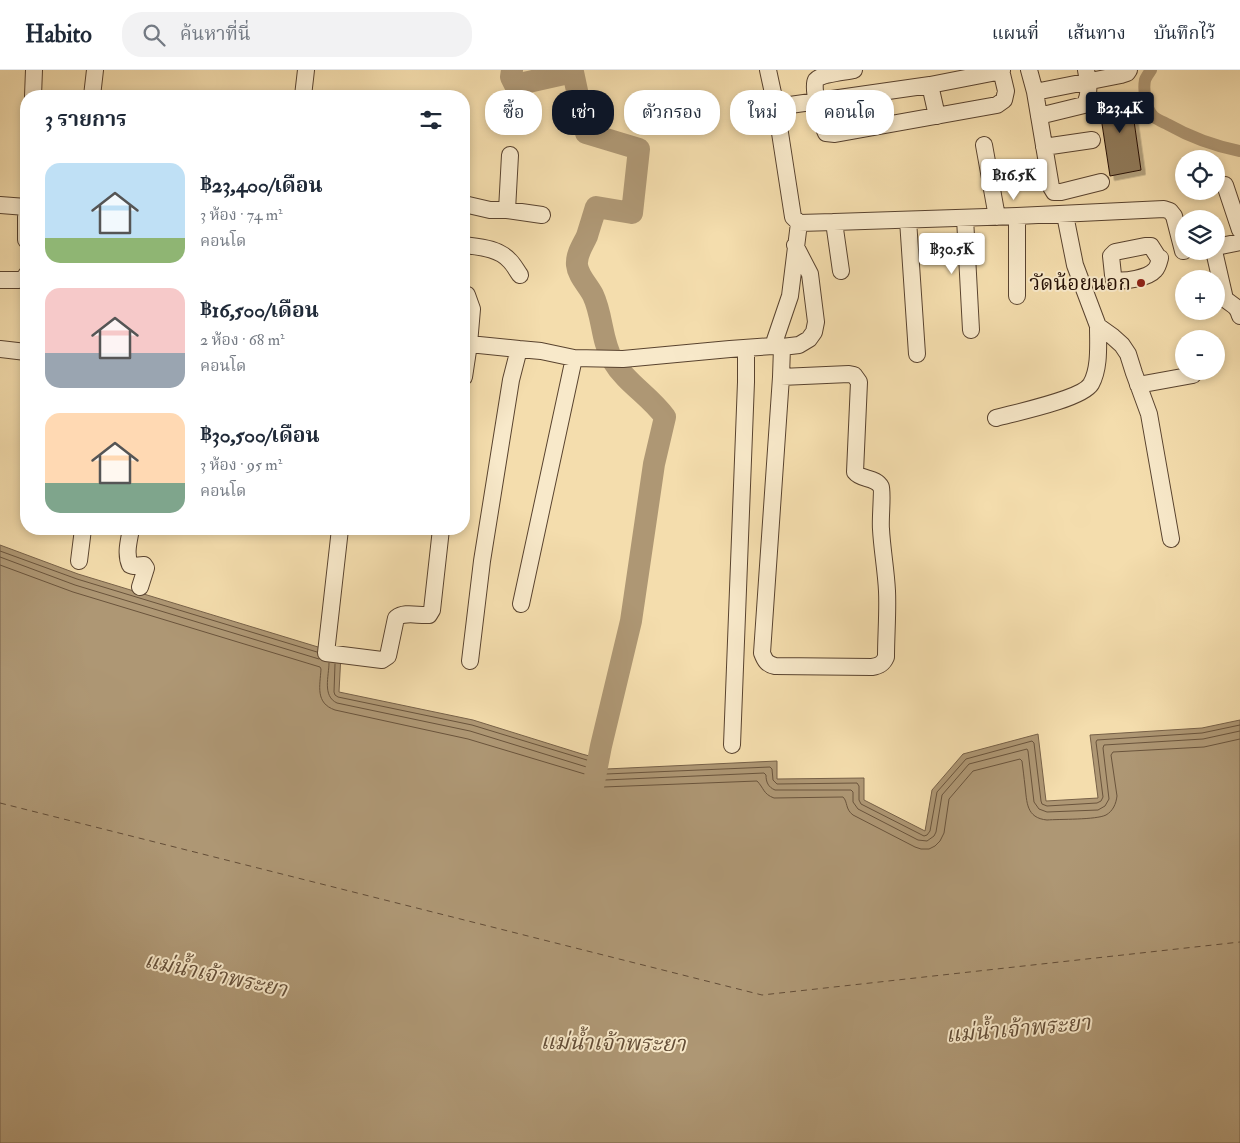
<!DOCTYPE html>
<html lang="th">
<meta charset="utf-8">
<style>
body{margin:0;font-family:"IM FELL Double Pica","Noto Serif Thai",serif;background:#f2f2f3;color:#1f2937;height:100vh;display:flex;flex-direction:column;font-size:19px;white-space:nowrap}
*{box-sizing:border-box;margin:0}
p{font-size:16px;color:#747a83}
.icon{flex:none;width:28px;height:28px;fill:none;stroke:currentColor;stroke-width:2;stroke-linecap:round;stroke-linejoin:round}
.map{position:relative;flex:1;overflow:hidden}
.drawer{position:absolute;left:20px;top:20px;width:450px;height:445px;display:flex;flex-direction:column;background:#fff;border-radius:20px;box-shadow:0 2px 8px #0003}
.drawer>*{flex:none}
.guide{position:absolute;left:485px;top:20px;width:475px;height:45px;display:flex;gap:10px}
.tools{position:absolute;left:1175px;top:80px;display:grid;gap:10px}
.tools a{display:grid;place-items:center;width:50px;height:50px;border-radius:50%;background:#fff;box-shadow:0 2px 8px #0003;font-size:25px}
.price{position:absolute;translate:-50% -42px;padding:0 11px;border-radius:5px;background:#fff;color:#222;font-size:16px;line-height:32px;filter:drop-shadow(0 1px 2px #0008)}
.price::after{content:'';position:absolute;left:50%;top:30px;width:15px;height:11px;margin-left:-8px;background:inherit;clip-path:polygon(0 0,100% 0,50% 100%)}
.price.selected{background:#111827;color:#fff}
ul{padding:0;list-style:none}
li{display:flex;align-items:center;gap:15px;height:125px;padding:0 25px}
li span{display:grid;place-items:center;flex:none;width:140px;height:100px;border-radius:15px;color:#555}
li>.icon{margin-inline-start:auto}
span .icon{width:60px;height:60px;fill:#fffc;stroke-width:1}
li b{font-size:21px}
h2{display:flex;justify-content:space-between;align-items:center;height:60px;padding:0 25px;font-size:21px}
.tag{padding:0 18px;border-radius:20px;background:#fff;box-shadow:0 2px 8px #0003;font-size:18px;line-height:45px}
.tag.selected{background:#111827;color:#fff}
header{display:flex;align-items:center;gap:30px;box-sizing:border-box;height:70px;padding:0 25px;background:#fff;border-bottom:1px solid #e0e1e3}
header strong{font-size:24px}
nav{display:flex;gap:28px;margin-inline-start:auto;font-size:18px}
.search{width:350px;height:45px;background:#f2f2f3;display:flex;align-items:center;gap:12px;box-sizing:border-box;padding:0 18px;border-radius:20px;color:#747a83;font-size:19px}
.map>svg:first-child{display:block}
.water{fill:#ae9774;stroke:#776148}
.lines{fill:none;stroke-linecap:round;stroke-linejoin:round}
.shore{stroke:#6a543c;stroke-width:1}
.canal{stroke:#ae9774;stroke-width:12}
.river{stroke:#ae9774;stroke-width:22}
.ferry{stroke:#634d37;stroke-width:1;stroke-dasharray:6 5;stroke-linecap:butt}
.building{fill:#917b5c;stroke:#251005;filter:url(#shadow)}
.minor-casing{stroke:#59432f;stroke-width:18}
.minor{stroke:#f8e9ca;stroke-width:16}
.poi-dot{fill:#8f2418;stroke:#f8e9ca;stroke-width:2}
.labels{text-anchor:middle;stroke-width:4;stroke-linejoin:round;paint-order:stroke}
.poi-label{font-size:21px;fill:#251005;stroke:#f8e9ca;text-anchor:end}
.water-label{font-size:22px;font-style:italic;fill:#634d37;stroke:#f8e9ca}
</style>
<header>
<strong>Habito</strong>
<div class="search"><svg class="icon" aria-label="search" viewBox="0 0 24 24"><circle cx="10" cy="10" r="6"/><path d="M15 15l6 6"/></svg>ค้นหาที่นี่</div>
<nav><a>แผนที่</a><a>เส้นทาง</a><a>บันทึกไว้</a></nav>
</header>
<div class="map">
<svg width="1240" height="1073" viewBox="0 0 1240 1073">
<defs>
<filter id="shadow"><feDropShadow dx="4.5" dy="4.5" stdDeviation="0" flood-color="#0004"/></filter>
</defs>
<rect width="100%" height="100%" fill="#f4ddad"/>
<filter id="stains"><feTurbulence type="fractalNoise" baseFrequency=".004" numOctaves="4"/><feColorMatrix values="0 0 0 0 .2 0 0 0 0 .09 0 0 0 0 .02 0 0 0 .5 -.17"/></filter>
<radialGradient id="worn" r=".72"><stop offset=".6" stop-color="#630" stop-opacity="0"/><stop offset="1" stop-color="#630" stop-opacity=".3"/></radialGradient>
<path class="water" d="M0,475L78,504L341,584L339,622L473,650L582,684L608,691L606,699L777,691V709L864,708V730L925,761L932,720L963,684L1038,664L1046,731L1098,728L1090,665L1202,658L1240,650V1073H0Z"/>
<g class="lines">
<path class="shore" d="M0,481L77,509L317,582
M0,487L75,515L319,589
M0,495L73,522L320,597L321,599C320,616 315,633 335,640L468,669L588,705L595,713L603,717L757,711C764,718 763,724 774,728L843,727C848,732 845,739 853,745L915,777L921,779H929L935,776L940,771L944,763L949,729L973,701L1020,689L1022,691C1023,699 1024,707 1025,716C1027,732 1026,748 1047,750C1059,749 1096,750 1106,745C1113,741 1116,734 1117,726L1111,685L1113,682L1204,677L1240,669
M329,593C329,606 322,626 337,633L470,661L593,699L598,707L605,710L764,703L766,705C766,712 768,717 775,720H851L853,722V732L858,739L918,770L927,771L934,766L936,762L942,725L969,694L1027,679L1028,681L1034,732L1039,739L1047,742L1098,740L1105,736L1109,729L1103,678L1104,675L1203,669L1240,661
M335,594L334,622L335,625L338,627L472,655L600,694L601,695L602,701L606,704L770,697L772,699L773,710L777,714L857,713L859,716V730L861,734L924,766L927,765L930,761L937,722L966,689L1032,671L1034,673L1041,731L1042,734L1047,736L1097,733L1101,731L1103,727L1096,672L1097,670L1202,663L1240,655"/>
<path class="canal" d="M1151,0C1149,3 1146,7 1145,10C1143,20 1146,40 1154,47C1158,50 1163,52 1167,54C1190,67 1214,76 1240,81"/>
<path class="river" d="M512,0L511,7L515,15L573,2L586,63L639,79L632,143L596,137C593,147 590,156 587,166C583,175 576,184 577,195C578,206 588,215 593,225C603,246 601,270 613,291C626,313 650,326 665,347L654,394L631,551L601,676L593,717"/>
<path class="ferry" d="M0,733L762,925L1240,872"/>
</g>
<path class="building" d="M1130,23L1141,100L1110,106L1098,28Z"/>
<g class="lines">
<defs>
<path id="minor" d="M768,0L776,37L793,147L799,153
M854,0C846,2 821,4 816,10C811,17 822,55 826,63L835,64L997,35L1004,30L1006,21L1001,0
M1029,0L1035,22L1051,117L1054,122H1061L1101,112
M930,15L937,46
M1035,22L1121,5L1127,3L1129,0
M33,26L34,0
M92,26L95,0
M303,26L306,0
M776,37L930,15L1002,1
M1039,46L1084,35C1091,25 1088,11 1086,0
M984,75L997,147
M1044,77L1092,70
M1225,115L1240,160
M464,134L490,140H507L542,145
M0,135L26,137
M507,140L510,85
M1065,145L1075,195L1098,256L1112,266L1122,275L1128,284L1134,303L1149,344L1171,469
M26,147V170
M965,148L971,260
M908,150L917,284
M834,152L841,201
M799,153L834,152L1017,146L1164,139L1170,141L1174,146L1183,181H1184
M464,175C479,177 499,178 510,191C514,195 517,201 520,205
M1145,176H1151L1158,187L1160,188C1159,192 1158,197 1155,200C1148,208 1125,212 1114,210L1113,205L1111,186L1115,182Z
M1216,177L1240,172
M1214,181L1225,229C1233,236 1237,235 1240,246
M0,210H18L26,208V205
M464,225H467L472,239L469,274
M1017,226V146
M773,276L782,277L799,275L809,269L814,262L816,252L810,204L795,175
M0,279L26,282
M464,307L469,274L519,279
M781,307L762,583C765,591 767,594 775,596L872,597C879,596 883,594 886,587C886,565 888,542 887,521C886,500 882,479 881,459C880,451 883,421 881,417C876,407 861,410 855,402L859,312L854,305L849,304L781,307L782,277
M1138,315L1193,305
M996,348C1014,343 1082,329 1091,314C1100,298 1098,275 1098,256
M131,459C129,471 125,483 130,495L133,496L144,495L146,498L140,517
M340,459L326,583L382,590L388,586L396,548C405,541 418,546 429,545L432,540L441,459
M79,491L83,459
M521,534L574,288
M470,591L482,491L511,310L519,279L541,281L574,288L623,289L730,279L773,276L790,226L799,153
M732,675L746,312V278"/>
</defs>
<use href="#minor" class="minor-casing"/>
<use href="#minor" class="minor"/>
</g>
<circle class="poi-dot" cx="1141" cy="213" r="5"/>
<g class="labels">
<g class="poi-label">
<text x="1131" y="220">วัดน้อยนอก</text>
</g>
<g class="water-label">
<text transform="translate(216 904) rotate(12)" y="8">แม่น้ำเจ้าพระยา</text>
<text transform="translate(1018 958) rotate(-5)" y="8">แม่น้ำเจ้าพระยา</text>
<text transform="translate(613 972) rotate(1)" y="8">แม่น้ำเจ้าพระยา</text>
</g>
</g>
<rect width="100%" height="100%" filter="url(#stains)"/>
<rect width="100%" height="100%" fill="url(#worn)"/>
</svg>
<div class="tools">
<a><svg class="icon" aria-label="locate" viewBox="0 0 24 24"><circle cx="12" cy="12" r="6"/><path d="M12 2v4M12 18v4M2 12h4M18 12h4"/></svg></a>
<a><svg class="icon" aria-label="layers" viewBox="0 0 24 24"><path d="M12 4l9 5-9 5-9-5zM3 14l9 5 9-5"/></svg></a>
<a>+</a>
<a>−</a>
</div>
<b class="price selected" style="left:1120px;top:64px">฿23.4K</b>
<b class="price" style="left:1014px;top:131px">฿16.5K</b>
<b class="price" style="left:952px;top:205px">฿30.5K</b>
<div class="guide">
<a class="tag">ซื้อ</a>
<a class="tag selected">เช่า</a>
<a class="tag">ตัวกรอง</a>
<a class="tag">ใหม่</a>
<a class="tag">คอนโด</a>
</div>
<section class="drawer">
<h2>3 รายการ<svg class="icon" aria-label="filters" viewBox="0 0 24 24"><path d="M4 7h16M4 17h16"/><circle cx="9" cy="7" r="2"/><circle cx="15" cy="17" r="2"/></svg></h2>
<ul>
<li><span style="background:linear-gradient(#bfe0f5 75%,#8fb573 0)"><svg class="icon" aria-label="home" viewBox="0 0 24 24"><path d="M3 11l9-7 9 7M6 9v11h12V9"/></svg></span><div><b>฿23,400/เดือน</b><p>3 ห้อง · 74 m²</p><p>คอนโด</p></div></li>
<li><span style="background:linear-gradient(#f6c9c9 65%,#9aa5b1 0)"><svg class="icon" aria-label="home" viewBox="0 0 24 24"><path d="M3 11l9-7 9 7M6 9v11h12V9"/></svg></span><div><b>฿16,500/เดือน</b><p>2 ห้อง · 68 m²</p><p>คอนโด</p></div></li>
<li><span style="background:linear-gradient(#ffd9b3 70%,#7fa58c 0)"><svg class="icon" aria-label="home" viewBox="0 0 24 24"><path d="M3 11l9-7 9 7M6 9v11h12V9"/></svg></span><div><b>฿30,500/เดือน</b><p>3 ห้อง · 95 m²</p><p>คอนโด</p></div></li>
</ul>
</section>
</div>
